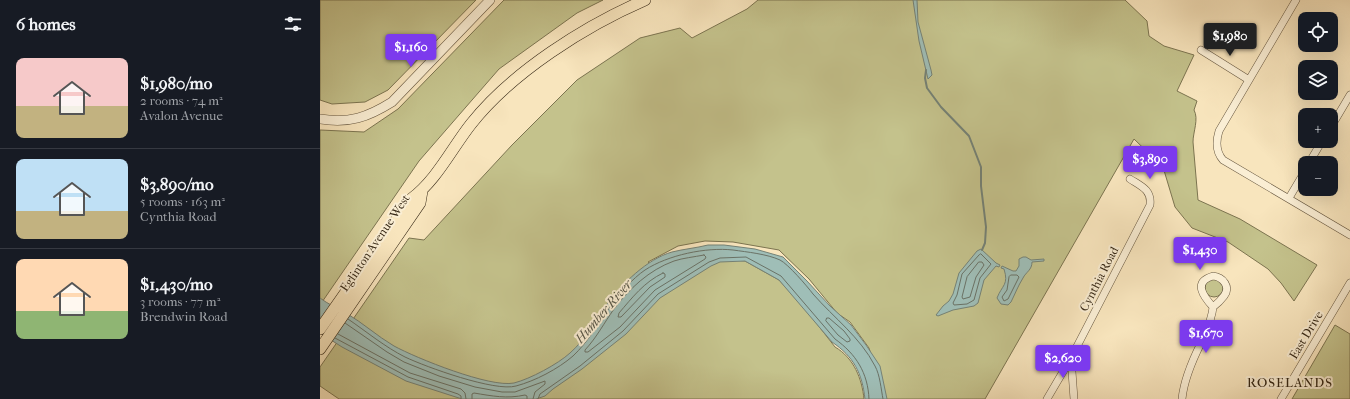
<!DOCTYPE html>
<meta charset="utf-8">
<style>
body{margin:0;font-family:"IM FELL French Canon",serif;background:#242831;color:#f1f3f6;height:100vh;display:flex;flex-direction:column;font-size:15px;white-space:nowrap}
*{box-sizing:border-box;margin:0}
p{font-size:13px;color:#9ea1a6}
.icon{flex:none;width:22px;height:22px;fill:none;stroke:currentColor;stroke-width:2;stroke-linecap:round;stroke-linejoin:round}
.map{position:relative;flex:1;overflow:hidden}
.details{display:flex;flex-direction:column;background:#171b24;width:320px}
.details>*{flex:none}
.tools{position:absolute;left:978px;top:12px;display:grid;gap:8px}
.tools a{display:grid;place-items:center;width:40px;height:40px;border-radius:8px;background:#171b24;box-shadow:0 4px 16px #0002;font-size:20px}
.price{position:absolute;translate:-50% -34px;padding:0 9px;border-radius:4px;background:#7c3aed;color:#fff;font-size:13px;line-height:26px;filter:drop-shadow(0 1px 2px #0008)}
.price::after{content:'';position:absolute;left:50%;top:24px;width:12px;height:9px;margin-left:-6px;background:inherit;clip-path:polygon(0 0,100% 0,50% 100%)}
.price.active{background:#222;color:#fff}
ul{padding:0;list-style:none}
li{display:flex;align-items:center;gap:12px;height:100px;padding:0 16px}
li+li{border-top:1px solid #363941}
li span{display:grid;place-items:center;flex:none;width:112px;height:80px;border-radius:8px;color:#555}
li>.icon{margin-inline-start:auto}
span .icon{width:48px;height:48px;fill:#fffc;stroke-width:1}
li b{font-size:17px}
h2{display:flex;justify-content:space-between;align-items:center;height:48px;padding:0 16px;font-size:17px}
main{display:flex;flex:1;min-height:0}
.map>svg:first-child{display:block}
.green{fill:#c4c28c;stroke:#7c7450}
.water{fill:#9fbeb7;stroke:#758276}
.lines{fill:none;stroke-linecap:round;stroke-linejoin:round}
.shore{stroke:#6a7266;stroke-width:1}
.stream{stroke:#758276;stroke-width:2}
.minor-casing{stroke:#66563f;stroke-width:8}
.tertiary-casing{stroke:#66563f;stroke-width:10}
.primary-casing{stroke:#352715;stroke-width:12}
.minor{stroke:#faeed4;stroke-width:7}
.tertiary{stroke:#faeed4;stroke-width:9}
.primary{stroke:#f8e5bd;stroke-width:11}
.labels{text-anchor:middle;stroke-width:4;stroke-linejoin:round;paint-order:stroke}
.street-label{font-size:12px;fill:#352715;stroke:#faeed4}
.water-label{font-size:13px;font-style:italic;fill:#555446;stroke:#faeed4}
.neighbourhood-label{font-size:13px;letter-spacing:1px;fill:#352715;stroke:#faeed4}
</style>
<main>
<section class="details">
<h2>6 homes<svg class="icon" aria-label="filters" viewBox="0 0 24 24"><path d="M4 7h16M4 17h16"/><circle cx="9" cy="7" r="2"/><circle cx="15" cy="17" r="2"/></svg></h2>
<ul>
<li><span style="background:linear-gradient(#f6c9c9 60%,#c2b280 0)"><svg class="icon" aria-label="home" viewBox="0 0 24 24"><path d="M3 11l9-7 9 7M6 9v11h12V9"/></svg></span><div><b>$1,980/mo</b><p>2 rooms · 74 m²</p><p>Avalon Avenue</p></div></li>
<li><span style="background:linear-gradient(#bfe0f5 65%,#c2b280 0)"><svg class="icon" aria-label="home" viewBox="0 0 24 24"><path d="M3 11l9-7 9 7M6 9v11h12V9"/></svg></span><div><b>$3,890/mo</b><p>5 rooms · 163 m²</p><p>Cynthia Road</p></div></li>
<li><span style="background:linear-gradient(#ffd9b3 65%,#8fb573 0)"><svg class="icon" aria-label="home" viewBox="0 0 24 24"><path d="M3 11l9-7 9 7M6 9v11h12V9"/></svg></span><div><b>$1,430/mo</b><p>3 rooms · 77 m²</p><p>Brendwin Road</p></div></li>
</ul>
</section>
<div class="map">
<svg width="1030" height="399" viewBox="0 0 1030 399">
<rect width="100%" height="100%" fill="#f8e5bd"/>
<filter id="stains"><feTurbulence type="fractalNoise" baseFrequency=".005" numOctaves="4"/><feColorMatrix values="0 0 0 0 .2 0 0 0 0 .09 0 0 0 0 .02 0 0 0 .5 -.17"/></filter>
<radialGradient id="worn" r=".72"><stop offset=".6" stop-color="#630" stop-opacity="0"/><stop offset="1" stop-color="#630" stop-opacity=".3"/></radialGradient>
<path class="green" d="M0,0H156L68,90L45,102L12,104L0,100Z
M184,0H283L257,13L179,69L99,161L0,305V130L44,132L78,109Z
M438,0H805L827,21L829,36L844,46L874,55L857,91L877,101L874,110C879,119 873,132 873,142L878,200L920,219L997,265L974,301L961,283L948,269L908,242L872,228L855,207L843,167L814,139L665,399H563L559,379L549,348L530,322L517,313L489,279L459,250L413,242L385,241L358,246L328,262L355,283L400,259L425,261L459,280L483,306L515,347C534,358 542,379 544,399H19L0,386V367L89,238L104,240L192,145L257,80L320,38L360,28L372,38L427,9Z
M885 288a9 9 0 1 1 18 0a9 9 0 1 1-18 0Z
M1015,325L1030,334V399H972Z"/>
<path class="water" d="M593,0H597L598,22L611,70L612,75L608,79L599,41Z
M388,245H404L435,249L463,257L487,281L510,306L531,325L546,345L560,366L567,399H545C542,373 534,357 512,342L459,280L425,261L400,262L391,266L340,298L306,334L262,369L233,389L225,396L216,399H142L86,381L22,347L0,333V298C8,304 17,308 26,313C43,323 57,336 74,346C96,358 170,388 194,383C210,379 238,364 250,353C266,339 275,321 287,304C302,284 327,259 352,252C364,249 376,248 388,245Z
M661,249L676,263L680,265L679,267L676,266L664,280L658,303L654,306L633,310L618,316L616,315L623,306L629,301L633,294L639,273L657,251Z
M703,257H706L711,260L724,259V261L712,262C712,270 706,272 703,278C698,286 695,294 691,302L688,305L681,304L677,298C682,285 689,285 684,269L681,268L682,266L693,271H696L699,266V259Z"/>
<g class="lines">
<path class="shore" d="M661,254L671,264L660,278L654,300L647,304L634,305L633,303L637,295L642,274L659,255Z
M384,255L386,257L385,259L335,290L300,327L268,352H265V350C277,337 284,323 294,309C309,289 329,270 354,261C363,258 374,257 384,255Z
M659,262H662L664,265L656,277L650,297L643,299L642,297L647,277Z
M343,273L345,274V277L330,287L301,317H298L299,313C312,298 324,282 343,273Z
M691,275H697L699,277L688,299L684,301L682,297L687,290L689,277Z
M507,318H509L524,331L530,339V341L527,342L518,335L506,321Z
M28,319C47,332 65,347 85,357C106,367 175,392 196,386C215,381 238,369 253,356C268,342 278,324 290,307C298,295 313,278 325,270C348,255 386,247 413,250C427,252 447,254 460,260C468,264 487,286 493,294C514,318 540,337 555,366C560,375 561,389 563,399
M25,323L67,352L84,362L119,376L155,387L182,392H195L225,381V384L215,392L213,399
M18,334L90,373L141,389L145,393L146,399
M15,338L88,377L138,394L141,396V399
M152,399V394L154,393C172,396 187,399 205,395L207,396V399
M218,399L220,394L260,366L303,331L338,294L389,262L400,258L426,257L461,276L515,339C536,354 548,373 549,399"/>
<path class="stream" d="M606,70L605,78L607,88L621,107L649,136L661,167V186L666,227L665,243L662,250"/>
<defs>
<path id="minor" d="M976,0L899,131C896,141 895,151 903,160L1030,235
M881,50L929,80
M1011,127L1030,95
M989,163L1002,141
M969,198L985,171
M893,276C903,277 911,287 904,296C901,300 897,304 893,307C884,297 872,282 893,276Z
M751,358L754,399
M727,399L751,358L830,205C832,190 821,186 810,179
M862,399C864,379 872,361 881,343C886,331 892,320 893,307
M961,399L1030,283"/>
<path id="tertiary" d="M0,119C29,124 48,117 72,102L170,0"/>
<path id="primary" d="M0,329L91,199C116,181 132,148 151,124C192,72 265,26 325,0
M0,349L100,203L102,191"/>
</defs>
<use href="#minor" class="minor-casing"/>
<use href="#tertiary" class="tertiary-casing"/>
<use href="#primary" class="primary-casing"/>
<use href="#minor" class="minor"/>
<use href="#tertiary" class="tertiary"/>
<use href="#primary" class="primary"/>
</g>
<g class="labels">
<g class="street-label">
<text transform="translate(55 243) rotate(-56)" y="4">Eglinton Avenue West</text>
<text transform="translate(779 279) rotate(-63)" y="4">Cynthia Road</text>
<text transform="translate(986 335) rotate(-59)" y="4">East Drive</text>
</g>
<g class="water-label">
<text transform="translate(283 311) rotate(-49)" y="5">Humber River</text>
</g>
<g class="neighbourhood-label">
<text x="970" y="387">ROSELANDS</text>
</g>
</g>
<rect width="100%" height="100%" filter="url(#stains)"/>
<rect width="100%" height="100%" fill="url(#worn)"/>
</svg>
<div class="tools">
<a><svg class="icon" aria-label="locate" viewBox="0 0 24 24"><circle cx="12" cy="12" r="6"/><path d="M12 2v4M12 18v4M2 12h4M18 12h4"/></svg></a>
<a><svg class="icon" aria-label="layers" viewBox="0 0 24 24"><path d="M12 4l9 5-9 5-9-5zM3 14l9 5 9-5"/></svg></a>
<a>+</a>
<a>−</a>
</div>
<b class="price active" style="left:910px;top:57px">$1,980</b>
<b class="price" style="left:91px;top:68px">$1,160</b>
<b class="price" style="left:830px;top:180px">$3,890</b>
<b class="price" style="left:880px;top:271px">$1,430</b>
<b class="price" style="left:886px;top:354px">$1,670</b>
<b class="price" style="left:743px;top:379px">$2,620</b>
</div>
</main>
